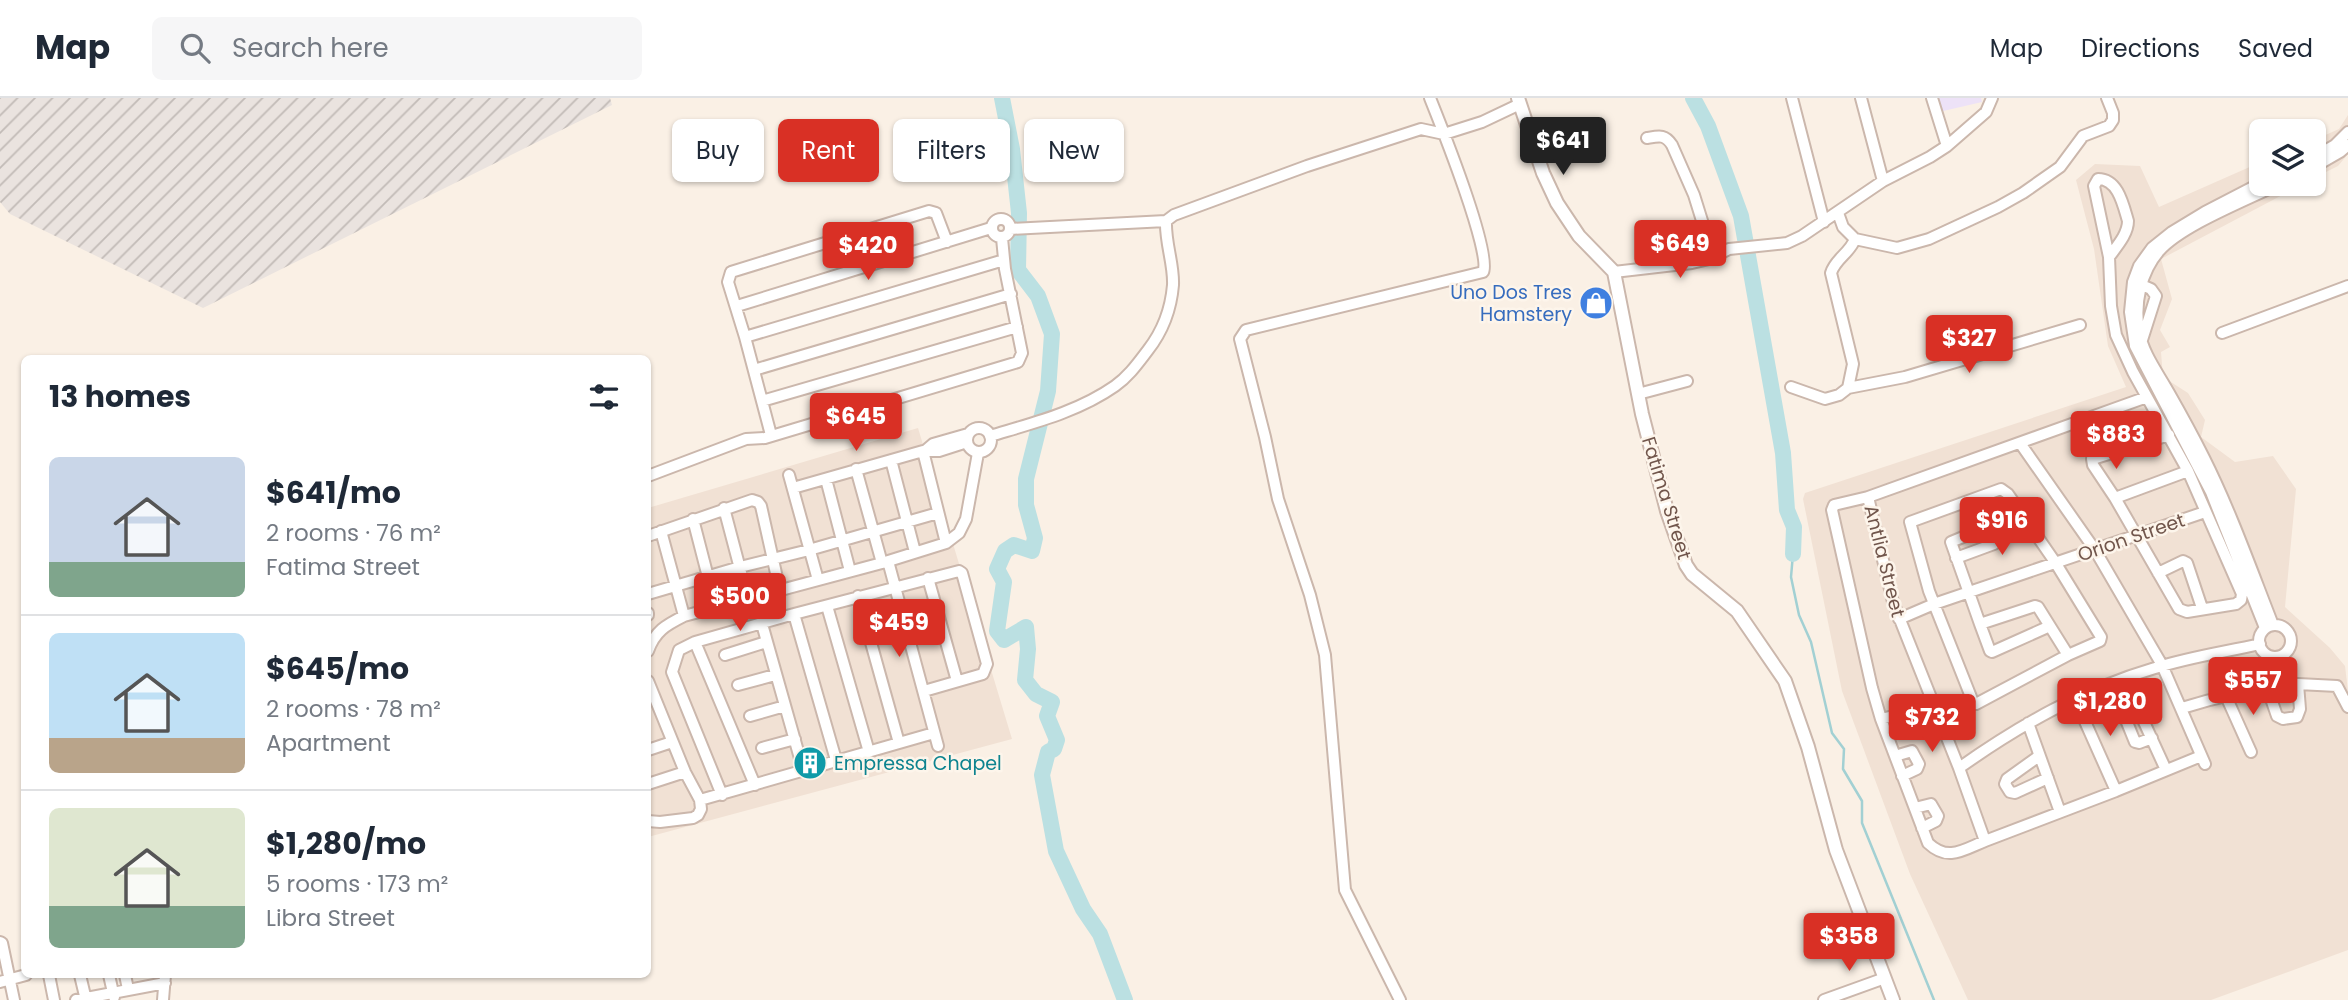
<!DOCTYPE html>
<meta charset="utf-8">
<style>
body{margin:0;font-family:Poppins,sans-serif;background:#f6f6f7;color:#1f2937;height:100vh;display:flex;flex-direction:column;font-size:26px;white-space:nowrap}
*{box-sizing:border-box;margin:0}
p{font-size:23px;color:#747a83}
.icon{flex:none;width:38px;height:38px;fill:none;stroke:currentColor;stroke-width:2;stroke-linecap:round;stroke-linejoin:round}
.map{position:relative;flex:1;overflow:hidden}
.drawer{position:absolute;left:21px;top:257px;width:630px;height:623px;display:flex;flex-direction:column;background:#fff;border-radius:10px;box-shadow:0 2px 5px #0004}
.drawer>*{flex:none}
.top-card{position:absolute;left:672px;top:21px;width:665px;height:63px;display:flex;gap:14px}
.buttons{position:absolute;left:2249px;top:21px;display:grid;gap:14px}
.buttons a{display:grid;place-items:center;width:77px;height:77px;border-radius:10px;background:#fff;box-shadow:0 2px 5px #0004;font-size:35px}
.price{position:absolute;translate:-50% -60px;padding:0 16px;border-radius:7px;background:#d93025;color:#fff;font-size:23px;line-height:46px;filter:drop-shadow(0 2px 4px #0008)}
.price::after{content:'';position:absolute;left:50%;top:42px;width:21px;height:16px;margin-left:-10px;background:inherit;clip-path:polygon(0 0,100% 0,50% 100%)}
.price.on{background:#222;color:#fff}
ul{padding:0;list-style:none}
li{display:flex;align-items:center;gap:21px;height:175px;padding:0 28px}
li+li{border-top:2px solid #e0e1e3}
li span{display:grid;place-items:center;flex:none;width:196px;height:140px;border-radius:10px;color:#555}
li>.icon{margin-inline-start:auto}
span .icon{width:84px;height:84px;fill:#fffc;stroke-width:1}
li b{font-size:30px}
h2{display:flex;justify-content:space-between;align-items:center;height:84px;padding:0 28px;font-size:30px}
.tag{padding:0 24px;border-radius:10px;background:#fff;box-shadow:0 2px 5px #0004;font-size:24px;line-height:63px}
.tag.on{background:#d93025;color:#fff}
header{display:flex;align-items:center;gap:42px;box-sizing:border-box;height:98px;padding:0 35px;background:#fff;border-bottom:2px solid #e0e1e3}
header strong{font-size:33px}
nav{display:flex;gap:38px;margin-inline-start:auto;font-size:24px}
.search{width:490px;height:63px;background:#f6f6f7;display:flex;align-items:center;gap:18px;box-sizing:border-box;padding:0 24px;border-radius:10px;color:#747a83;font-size:26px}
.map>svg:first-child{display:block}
.residential{fill:#f1e1d4}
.industrial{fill:url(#industrial-furrows)}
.education{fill:#ede2f7}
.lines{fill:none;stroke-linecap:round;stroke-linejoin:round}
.stream{stroke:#a2d0d3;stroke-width:2.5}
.river{stroke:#bbe0e2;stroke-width:16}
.minor-casing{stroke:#cbb7ac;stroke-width:14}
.tertiary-casing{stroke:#cbb7ac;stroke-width:16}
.minor{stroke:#fff;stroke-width:10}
.tertiary{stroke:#fff;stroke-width:12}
.labels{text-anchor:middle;stroke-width:5;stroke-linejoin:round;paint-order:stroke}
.shop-label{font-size:19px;fill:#366cbe;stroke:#fdf5eb;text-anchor:end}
.street-label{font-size:19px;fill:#71564c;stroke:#fdf5eb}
.culture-label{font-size:19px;fill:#0d838f;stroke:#fdf5eb;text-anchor:start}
</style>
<header>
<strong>Map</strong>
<div class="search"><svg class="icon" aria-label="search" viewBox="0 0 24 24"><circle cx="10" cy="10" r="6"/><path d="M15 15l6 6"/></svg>Search here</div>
<nav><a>Map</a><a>Directions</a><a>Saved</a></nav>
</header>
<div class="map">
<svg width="2348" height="902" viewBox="0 0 2348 902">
<defs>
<pattern id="industrial-furrows" width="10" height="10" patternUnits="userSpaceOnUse" patternTransform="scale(1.75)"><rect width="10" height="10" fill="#eae3df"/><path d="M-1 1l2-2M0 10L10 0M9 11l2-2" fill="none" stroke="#c2bbb7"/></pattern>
</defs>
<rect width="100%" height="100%" fill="#faf0e5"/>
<path class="residential" d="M2348,17V56L2338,68L2314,80V42L2339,31Z
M2261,64V86H2303L2161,161L2172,201L2160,232L2170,249L2161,254L2163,279L2188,295L2205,322L2201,339L2235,364L2273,358L2296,391L2285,509L2330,550L2345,568L2348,593V852L2211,902H1968L1910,776L1842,593L1803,401L1805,395L2126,289L2108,248L2094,151L2076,82L2095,66L2140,68L2159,109Z
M918,330L1012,641L648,739V410Z"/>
<path class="industrial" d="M0,0H610L612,7L203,210L10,116L0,104Z"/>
<path class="education" d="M1935,0H1981L1982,4L1939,14Z"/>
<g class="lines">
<path class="stream" d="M1793,456L1791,479L1799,517L1811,544L1832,635L1844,651L1843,671L1862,703V725L1934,902"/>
<path class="river" d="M1002,0L1012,51L1019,115L1018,172L1038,198L1052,236L1048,293L1026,381V407L1035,440L1032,453L1014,447L1005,453L997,471L1004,484L997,533L1004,542L1026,529L1028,551L1025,582L1036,596L1052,604L1047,618L1057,642L1054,651L1048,654L1042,677L1056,753L1083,811L1100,836L1125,902
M1693,0L1708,28L1741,118L1783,355L1787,412L1794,429L1793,456"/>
<defs>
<path id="minor" d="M1792,0L1824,124
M1861,0L1883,83
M1932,0L1947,48
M1647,40C1659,38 1665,36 1672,47L1694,97L1713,158
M2314,59L2335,47L2348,34
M2314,69L2340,54L2348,47
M2261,85L2205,114L2172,134L2152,150L2139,168L2133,184L2130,214L2135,248L2211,394L2265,530
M1838,115L1843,129L1855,141L1897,150L1929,141L1998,109L2023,95L2060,69L2083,38L2109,28L2113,22V15L2107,0
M992 130a9 9 0 1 1 18 0a9 9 0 1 1-18 0Z
M1010,131L1166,123
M2109,159C2117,148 2128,136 2128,123C2123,106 2118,81 2098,81L2094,88L2109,159L2111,208L2116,237L2133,274L2188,373L2242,496L2241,502L2236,506L2187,514L2179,511L2115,400L2093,367L2092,361L2096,360L2169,337
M1614,174L1692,165L1709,161L1729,151L1787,145L1802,138L1883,83L1930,59L1947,48L1986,14L1992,0
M2137,185L2151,191L2156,198L2142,242
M737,208L991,130
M2222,235L2348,188
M745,239L1004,162
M754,272L1011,196
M1791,289L1825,301L1839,297L1848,290L1905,279L2080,227
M1848,290L1853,266L1831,175C1835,161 1850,155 1855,141
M1638,296L1687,283
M2147,299L1868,399L1893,504L1959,670L1985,743L2116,693L2201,658
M762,303L1017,229
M967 342a12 12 0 1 1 24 0a12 12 0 1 1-24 0Z
M771,337L745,239L728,184L731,174L929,113L936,115L947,144
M990,338C1033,325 1078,314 1115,288C1129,278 1138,265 1148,252C1162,234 1171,211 1173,187C1174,166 1165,145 1166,123L1174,117L1307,68L1421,31L1444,36L1482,24L1520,6
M2020,345L2095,452L2162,567L2205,666
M926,352L933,346L968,336
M923,353L946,445
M891,362L915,454
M856,371L882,465
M789,377L818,482
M648,378L746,341L765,340L1018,264L1022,255L1005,171L1002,140
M826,381L850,473
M793,390L923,353H939L967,344
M2001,391L2008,396L2055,464L2101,539L2100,543L2068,557L1976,606L1973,604L1929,493L1910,424Z
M1868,399L1834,407L1832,412L1872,590L1881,621L1928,745C1948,764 1963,752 1985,743
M2115,400L2188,373
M1972,402L1987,429L1951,444L1980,526L2035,508L2038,509L2068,557
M724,410L748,501
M693,421L716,510
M661,433L684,518
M648,438L752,402L758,404L761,408L780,493
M1956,460L1994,446V441L1987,429
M888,463L938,648
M2158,475L2183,463L2187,465L2202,510
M928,480L957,583
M648,496L740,469L809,452L938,415
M858,498L899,645
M827,508L869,654
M648,515V517
M794,516L836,662
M1899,521L1934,506L2205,414
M762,526L803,671
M1980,526L1990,553L1992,554L2050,528
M2273,527C2251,471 2231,414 2204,360C2193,338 2181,316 2169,295C2158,275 2143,256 2139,233C2134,205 2141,174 2159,153C2182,127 2247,102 2279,86
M2259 543a16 16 0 1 1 32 0a16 16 0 1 1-32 0Z
M695,544L755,687
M648,553C655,533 666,527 684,518L882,465L946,445L959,435L966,421L978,355
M725,557L766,544
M648,583L685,674L700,702L701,711L698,717L693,720L660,724L648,723
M2298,586L2337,588L2348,609
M738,587L775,577
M2108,587L2124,617L2136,612L2139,613L2166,672
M2225,596L2251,654
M2075,601L2116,693
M2182,610C2220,598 2254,591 2294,586H2298L2300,611L2297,619L2283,621L2277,618L2267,589
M2124,617L2135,644L2139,645L2152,640
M750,618L785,608
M1881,621L1934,608
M2028,625L2060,714
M762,650L795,641
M648,652L672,644
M1895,658L1912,653L1919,666L1917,671L1902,678
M2039,658L2007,681L2005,686L2010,694L2015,695L2048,680
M1959,670C2020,627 2083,591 2155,570C2189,559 2225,554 2260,546
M648,686L685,674
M722,697L672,574L679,552L695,544L794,516L959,473L962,475L987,566L983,576L924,593
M700,702L934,635
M1915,710L1931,706L1938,718L1936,723L1922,730
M0,844L2,845L14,902
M49,877L54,902
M80,877L86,902
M109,877L114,899
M125,877L128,891
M0,884L26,877
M76,902L165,885
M163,902L165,877
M1400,902L1345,792L1325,557L1310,497L1278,401L1265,339L1240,241L1246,232L1483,174C1493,157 1440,25 1430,0
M1824,902L1885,880"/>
<path id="tertiary" d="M1518,0L1543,75L1557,105L1579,138L1614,174L1642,316L1667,413L1686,467L1692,476L1737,513L1785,583L1808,649L1836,752L1893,902"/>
</defs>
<use href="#minor" class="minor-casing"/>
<use href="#tertiary" class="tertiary-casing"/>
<use href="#minor" class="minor"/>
<use href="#tertiary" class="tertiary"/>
</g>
<defs>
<symbol id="shop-disc" viewBox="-11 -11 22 22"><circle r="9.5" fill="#3f7fe0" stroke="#fdf5eb"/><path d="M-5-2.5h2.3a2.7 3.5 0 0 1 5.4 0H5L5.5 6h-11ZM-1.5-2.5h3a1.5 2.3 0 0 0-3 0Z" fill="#fff"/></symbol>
<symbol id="building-disc" viewBox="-11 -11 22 22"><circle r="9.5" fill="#0f9aa8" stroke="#fdf5eb"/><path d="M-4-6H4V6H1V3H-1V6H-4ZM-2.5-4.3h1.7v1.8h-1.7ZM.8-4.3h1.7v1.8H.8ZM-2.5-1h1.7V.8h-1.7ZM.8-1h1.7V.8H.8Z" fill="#fff"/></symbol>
</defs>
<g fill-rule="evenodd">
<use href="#shop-disc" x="1577" y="186" width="38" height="38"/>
<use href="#building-disc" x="791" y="646" width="38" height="38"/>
</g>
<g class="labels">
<g class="shop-label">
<text x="1572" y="201">Uno Dos Tres<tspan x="1572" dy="22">Hamstery</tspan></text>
</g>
<g class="street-label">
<text transform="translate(1667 400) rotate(73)" y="7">Fatima Street</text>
<text transform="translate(2131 439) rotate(-19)" y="7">Orion Street</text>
<text transform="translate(1885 463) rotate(76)" y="7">Antlia Street</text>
</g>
<g class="culture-label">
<text x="834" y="672">Empressa Chapel</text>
</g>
</g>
</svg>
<div class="buttons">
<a><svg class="icon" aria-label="layers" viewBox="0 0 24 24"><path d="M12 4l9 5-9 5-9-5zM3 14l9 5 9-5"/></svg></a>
</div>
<b class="price on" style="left:1563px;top:79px">$641</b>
<b class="price" style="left:1680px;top:182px">$649</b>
<b class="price" style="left:868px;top:184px">$420</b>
<b class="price" style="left:1969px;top:277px">$327</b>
<b class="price" style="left:856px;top:355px">$645</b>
<b class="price" style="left:2116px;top:373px">$883</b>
<b class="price" style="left:2002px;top:459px">$916</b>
<b class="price" style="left:740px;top:535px">$500</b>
<b class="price" style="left:899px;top:561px">$459</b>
<b class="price" style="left:2253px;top:619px">$557</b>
<b class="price" style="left:2110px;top:640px">$1,280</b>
<b class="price" style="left:1932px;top:656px">$732</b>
<b class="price" style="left:1849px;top:875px">$358</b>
<div class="top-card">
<a class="tag">Buy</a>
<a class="tag on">Rent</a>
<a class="tag">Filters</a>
<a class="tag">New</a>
</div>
<section class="drawer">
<h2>13 homes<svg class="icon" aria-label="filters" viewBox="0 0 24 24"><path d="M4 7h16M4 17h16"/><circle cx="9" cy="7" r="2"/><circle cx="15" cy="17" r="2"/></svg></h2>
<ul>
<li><span style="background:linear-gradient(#c9d6e8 75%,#7fa58c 0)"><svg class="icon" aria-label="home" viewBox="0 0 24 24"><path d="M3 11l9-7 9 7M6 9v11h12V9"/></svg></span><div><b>$641/mo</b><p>2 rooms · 76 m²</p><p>Fatima Street</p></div></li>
<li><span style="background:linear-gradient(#bfe0f5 75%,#b9a48a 0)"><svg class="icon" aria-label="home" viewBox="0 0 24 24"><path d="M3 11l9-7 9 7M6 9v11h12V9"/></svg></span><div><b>$645/mo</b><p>2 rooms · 78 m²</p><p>Apartment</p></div></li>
<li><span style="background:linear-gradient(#dfe7d0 70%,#7fa58c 0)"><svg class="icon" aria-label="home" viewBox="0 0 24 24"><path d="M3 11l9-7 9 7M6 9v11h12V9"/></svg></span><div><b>$1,280/mo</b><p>5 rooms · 173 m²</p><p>Libra Street</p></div></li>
</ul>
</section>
</div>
